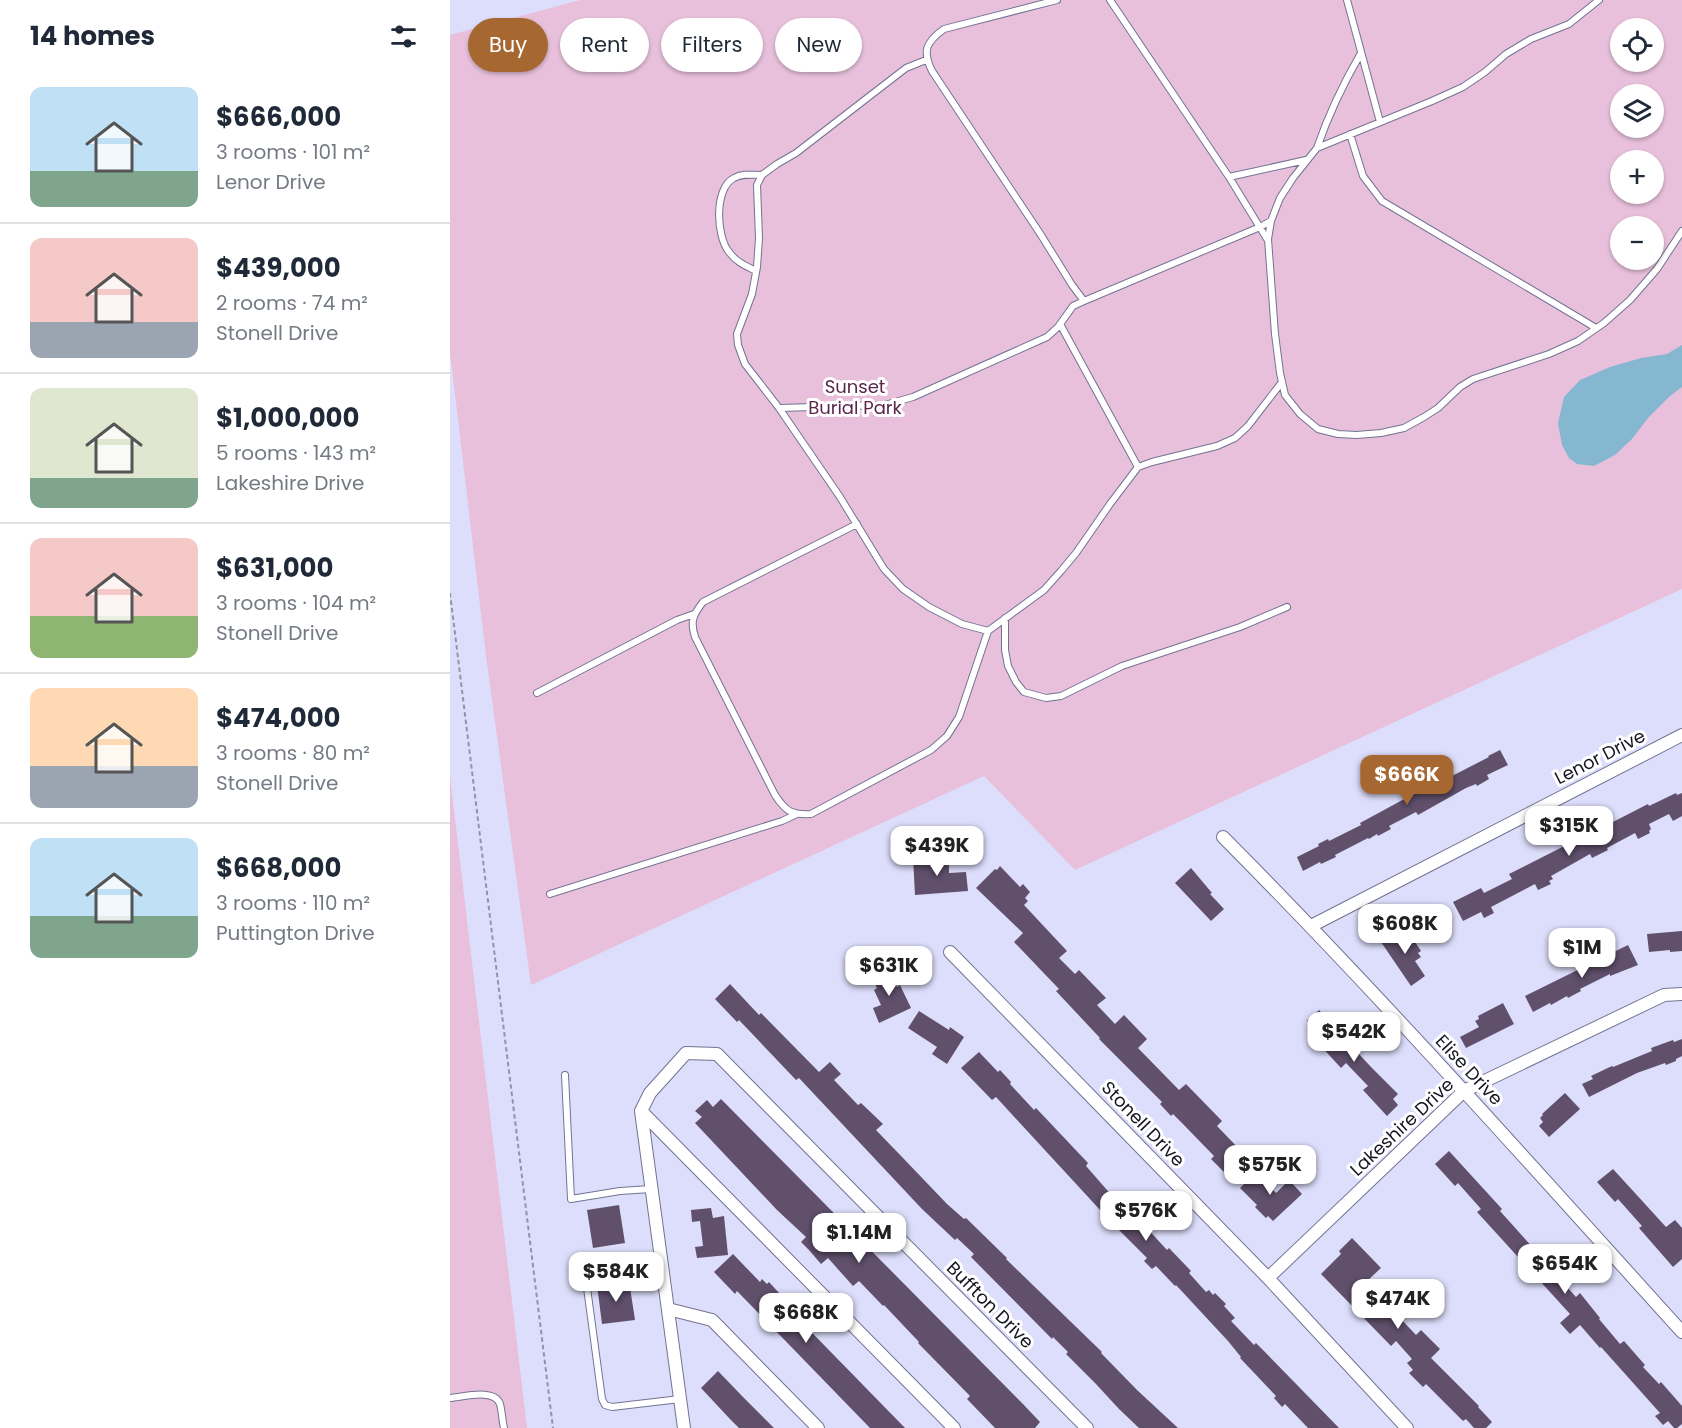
<!DOCTYPE html>
<meta charset="utf-8">
<style>
body{margin:0;font-family:Poppins,sans-serif;background:#f2f2f3;color:#1f2937;height:100vh;display:flex;flex-direction:column;font-size:22px;white-space:nowrap}
*{box-sizing:border-box;margin:0}
p{font-size:20px;color:#747a83}
.icon{flex:none;width:33px;height:33px;fill:none;stroke:currentColor;stroke-width:2;stroke-linecap:round;stroke-linejoin:round}
.map{position:relative;flex:1;overflow:hidden}
.sheet{display:flex;flex-direction:column;background:#fff;width:450px}
.sheet>*{flex:none}
.top-card{position:absolute;left:18px;top:18px;width:570px;height:54px;display:flex;gap:12px}
.tools{position:absolute;left:1160px;top:18px;display:grid;gap:12px}
.tools a{display:grid;place-items:center;width:54px;height:54px;border-radius:50%;background:#fff;box-shadow:0 2px 4px #0004;font-size:30px}
.price{position:absolute;translate:-50% -51px;padding:0 14px;border-radius:12px;background:#fff;color:#222;font-size:20px;line-height:39px;filter:drop-shadow(0 2px 3px #0008)}
.price::after{content:'';position:absolute;left:50%;top:36px;width:18px;height:14px;margin-left:-9px;background:inherit;clip-path:polygon(0 0,100% 0,50% 100%)}
.price.on{background:#a76731;color:#fff}
ul{padding:0;list-style:none}
li{display:flex;align-items:center;gap:18px;height:150px;padding:0 30px}
li+li{border-top:2px solid #e0e1e3}
li span{display:grid;place-items:center;flex:none;width:168px;height:120px;border-radius:12px;color:#555}
li>.icon{margin-inline-start:auto}
span .icon{width:72px;height:72px;fill:#fffc;stroke-width:1}
li b{font-size:26px}
h2{display:flex;justify-content:space-between;align-items:center;height:72px;padding:0 30px;font-size:26px}
.chip{padding:0 21px;border-radius:27px;background:#fff;box-shadow:0 2px 4px #0004;font-size:21px;line-height:54px}
.chip.on{background:#a76731;color:#fff}
main{display:flex;flex:1;min-height:0}
.map>svg:first-child{display:block}
.green{fill:#e8c0db;fill-rule:evenodd}
.water{fill:#86b7d0}
.building{fill:#60506c}
.lines{fill:none;stroke-linecap:round;stroke-linejoin:round}
.service-casing{stroke:#727392;stroke-width:8}
.minor-casing{stroke:#727392;stroke-width:14}
.path{stroke:#9293a9;stroke-width:2;stroke-dasharray:4.5 3;stroke-linecap:butt}
.service{stroke:#fff;stroke-width:6}
.minor{stroke:#fff;stroke-width:12}
.labels{text-anchor:middle;stroke-width:6;stroke-linejoin:round;paint-order:stroke}
.park-label{font-size:18px;fill:#59254c;stroke:#fff}
.street-label{font-size:18px;fill:#161622;stroke:#fff}
</style>
<main>
<section class="sheet">
<h2>14 homes<svg class="icon" aria-label="filters" viewBox="0 0 24 24"><path d="M4 7h16M4 17h16"/><circle cx="9" cy="7" r="2"/><circle cx="15" cy="17" r="2"/></svg></h2>
<ul>
<li><span style="background:linear-gradient(#bfe0f5 70%,#7fa58c 0)"><svg class="icon" aria-label="home" viewBox="0 0 24 24"><path d="M3 11l9-7 9 7M6 9v11h12V9"/></svg></span><div><b>$666,000</b><p>3 rooms · 101 m²</p><p>Lenor Drive</p></div></li>
<li><span style="background:linear-gradient(#f6c9c9 70%,#9aa5b1 0)"><svg class="icon" aria-label="home" viewBox="0 0 24 24"><path d="M3 11l9-7 9 7M6 9v11h12V9"/></svg></span><div><b>$439,000</b><p>2 rooms · 74 m²</p><p>Stonell Drive</p></div></li>
<li><span style="background:linear-gradient(#dfe7d0 75%,#7fa58c 0)"><svg class="icon" aria-label="home" viewBox="0 0 24 24"><path d="M3 11l9-7 9 7M6 9v11h12V9"/></svg></span><div><b>$1,000,000</b><p>5 rooms · 143 m²</p><p>Lakeshire Drive</p></div></li>
<li><span style="background:linear-gradient(#f6c9c9 65%,#8fb573 0)"><svg class="icon" aria-label="home" viewBox="0 0 24 24"><path d="M3 11l9-7 9 7M6 9v11h12V9"/></svg></span><div><b>$631,000</b><p>3 rooms · 104 m²</p><p>Stonell Drive</p></div></li>
<li><span style="background:linear-gradient(#ffd9b3 65%,#9aa5b1 0)"><svg class="icon" aria-label="home" viewBox="0 0 24 24"><path d="M3 11l9-7 9 7M6 9v11h12V9"/></svg></span><div><b>$474,000</b><p>3 rooms · 80 m²</p><p>Stonell Drive</p></div></li>
<li><span style="background:linear-gradient(#bfe0f5 65%,#7fa58c 0)"><svg class="icon" aria-label="home" viewBox="0 0 24 24"><path d="M3 11l9-7 9 7M6 9v11h12V9"/></svg></span><div><b>$668,000</b><p>3 rooms · 110 m²</p><p>Puttington Drive</p></div></li>
</ul>
</section>
<div class="map">
<svg width="1232" height="1428" viewBox="0 0 1232 1428">
<rect width="100%" height="100%" fill="#dddefb"/>
<path class="green" d="M130,0H1232V589L625,870L534,776L81,985L36,656L0,352V35ZM1170,28H1203V62H1170ZM1170,94H1203V128H1170ZM1170,160H1203V194H1170ZM1170,226H1203V260H1170Z
M0,776L77,1428H0Z"/>
<path class="water" d="M1232,345V387L1220,396L1198,418L1182,439L1165,455L1144,466L1127,464L1119,458L1112,445L1108,423L1114,397L1130,380L1160,367L1191,358L1217,354Z"/>
<path class="building" d="M1050,750L1058,765L1037,775L1039,779L1027,786L1026,784L1016,788L968,815L966,812L939,826L941,829L928,836L927,834L919,839L918,838L885,855L886,857L871,864L870,862L853,871L847,857L869,846L868,844L878,839L879,841L911,825L910,823L958,797L949,779L963,771L968,780L994,767L999,777L1002,776L1039,757L1038,756Z
M1226,793L1227,795L1232,793V816L1223,821L1219,814L1199,824L1201,829L1199,831L1200,833L1188,839L1185,833L1157,848L1158,850L1142,858L1140,854L1101,876L1103,879L1099,881L1101,884L1088,890L1085,884L1041,907L1044,913L1034,918L1031,912L1013,921L1003,902L1031,888L1034,893L1062,879L1059,874L1134,836L1135,838L1160,826L1159,824L1198,804L1199,806Z
M486,855L487,864L499,863V873L516,872L518,891L465,895L463,857Z
M550,866L570,887L573,884L580,892L575,898L578,901L574,905L617,951L609,958L625,974L629,970L656,998L647,1005L665,1024L674,1015L697,1039L688,1048L729,1090L736,1084L772,1121L767,1126L794,1154L774,1172L761,1159L764,1156L732,1123L723,1114L721,1116L710,1104L712,1102L649,1039L650,1038L606,991L609,989L564,942L573,933L526,888L545,869L547,870Z
M741,868L762,893L760,894L774,909L761,921L725,883Z
M955,927L971,951L968,953L971,957L965,961L975,976L961,986L931,942Z
M1232,931V951L1220,952V950L1199,952L1197,934Z
M1178,945L1188,965L1160,976V974L1130,989L1131,991L1118,998L1117,996L1101,1005L1100,1003L1083,1012L1075,996Z
M438,968L447,987L450,985L461,1008L429,1023L423,1008L431,1005L424,990L427,988L421,976Z
M280,984L309,1015L311,1013L369,1072L380,1062L391,1074L384,1080L408,1105L411,1103L433,1124L426,1130L453,1158L497,1204L514,1219L516,1218L557,1258L556,1259L652,1352L651,1353L687,1390L728,1428H689L669,1409L646,1384L616,1354L618,1352L603,1337L602,1339L521,1257L524,1254L507,1238L505,1240L472,1209L349,1078L346,1080L289,1020L287,1022L265,999Z
M1053,1003L1064,1024L1016,1048L1010,1037L1029,1027L1025,1021L1029,1019L1028,1016Z
M869,1010L908,1051L907,1052L922,1068L948,1094L943,1099L948,1105L937,1116L913,1090L918,1086L896,1063L891,1068L868,1043L873,1038L857,1021Z
M469,1011L499,1030L500,1027L514,1037L497,1064L482,1054L487,1047L458,1028Z
M1232,1039V1056L1226,1059V1061L1216,1065L1215,1063L1187,1073L1139,1097L1132,1084L1143,1079L1141,1076L1162,1066L1163,1067L1202,1051L1201,1048L1223,1040L1224,1042Z
M529,1052L548,1072L550,1070L561,1082L560,1084L584,1110L586,1108L638,1163L636,1166L671,1206L673,1204L683,1213L717,1250L719,1248L741,1271L739,1273L756,1292L759,1290L763,1295L765,1293L776,1304L774,1306L785,1318L781,1321L804,1345L806,1343L815,1352L889,1428H858L835,1404L832,1407L824,1398L826,1396L790,1358L791,1357L778,1341L726,1285L725,1286L706,1266L702,1269L694,1261L697,1258L663,1224L546,1097L542,1100L511,1068Z
M1115,1093L1130,1109L1099,1137L1089,1126L1093,1122L1090,1118L1093,1115L1092,1114Z
M271,1099L573,1404L590,1422L585,1428H545L517,1399L520,1396L468,1343L469,1342L434,1305L433,1306L409,1281L403,1286L378,1258L371,1264L359,1250L351,1242L356,1237L327,1210L245,1123L252,1117L245,1111L257,1100L263,1107Z
M999,1151L1052,1209L1050,1211L1084,1249L1088,1246L1108,1269L1104,1273L1126,1297L1130,1293L1150,1318L1149,1319L1170,1344L1174,1341L1195,1365L1193,1367L1209,1384L1211,1382L1232,1406V1424L1227,1428H1224L1218,1421L1213,1425L1205,1416L1210,1413L1151,1347L1150,1348L1130,1325L1120,1334L1110,1323L1120,1314L1027,1212L1031,1209L1008,1183L1005,1186L985,1164Z
M1163,1169L1216,1227L1225,1220L1232,1228V1259L1223,1267L1189,1228L1192,1226L1168,1199L1165,1202L1147,1182Z
M806,1172L826,1193L839,1180L852,1194L823,1221L818,1216L816,1218L805,1207L807,1205L790,1188Z
M169,1205L175,1243L143,1248L137,1210Z
M261,1208L263,1218L274,1216L278,1255L247,1258L245,1247L253,1246L250,1221L242,1222L241,1210Z
M902,1238L931,1268L916,1282L966,1335L971,1330L990,1349L981,1358L1029,1406L1028,1407L1042,1422L1036,1428H1024L1016,1419L1013,1421L976,1384L973,1387L959,1373L963,1370L957,1363L962,1359L946,1341L941,1346L871,1274L891,1254L889,1251Z
M283,1254L310,1282L312,1279L317,1284L319,1282L330,1294L328,1296L333,1301L332,1302L455,1428H420L287,1291L285,1294L264,1272Z
M179,1281L185,1320L152,1324L147,1285Z
M268,1371L292,1396L324,1428H289L279,1418L251,1388Z"/>
<g class="lines">
<defs>
<path id="service" d="M607,0L494,29C476,42 472,51 482,71L591,235L622,285L634,301
M660,0L779,177L817,239
M897,0L930,122
M1149,0L1119,24L1081,39L1056,54L1035,72L1013,87L982,101L867,148L843,178L830,198L821,221L818,239L825,334L830,373L835,395L850,414L868,429L888,434L907,435L931,433L954,428L974,417L988,408L1010,387L1023,379L1099,354L1128,341L1154,323L1180,300L1207,269L1232,231
M476,60L456,68L346,153L327,164L312,175L307,185L309,238L307,267L302,294L287,334L288,345L295,364L329,408L390,497L434,569L453,589L479,607L512,624L538,631
M900,134L913,176L932,201L1146,328
M867,148C879,113 893,84 911,53
M779,177L856,160
M306,271C296,266 286,262 279,252C266,236 264,188 284,178C293,173 302,175 312,175
M610,324L688,467
M329,408L435,405L463,397L597,337L608,327L623,306L634,301L810,227L821,221
M407,524L253,602C243,615 240,621 245,637L325,795C336,812 342,815 361,814L481,750L497,736L509,717L538,631L594,590L611,571L626,553L660,504L688,467L702,462L767,446L785,438L798,426L832,382
M555,618V650L558,666L566,682L574,692L596,698L611,696L672,666L790,627L837,607
M87,693L227,620L244,614
M100,894L332,821L347,814
M115,1075L121,1199L170,1191L201,1189
M211,1258L138,1266L135,1273L152,1399L155,1405L162,1407L230,1399
M0,1398C13,1397 45,1388 50,1404C52,1411 52,1420 54,1428"/>
<path id="minor" d="M773,837C932,997 1081,1165 1232,1332
M861,926L1232,735
M500,952L818,1278L957,1428
M191,1111L504,1428
M818,1278L1014,1091L1214,995L1232,994
M218,1309L262,1320L368,1428
M234,1428L191,1111L200,1093L236,1053L267,1054L637,1428"/>
</defs>
<use href="#service" class="service-casing"/>
<use href="#minor" class="minor-casing"/>
<path class="path" d="M0,593L103,1428"/>
<use href="#service" class="service"/>
<use href="#minor" class="minor"/>
</g>
<g class="labels">
<g class="park-label">
<text x="405" y="393">Sunset<tspan x="405" dy="21">Burial Park</tspan></text>
</g>
<g class="street-label">
<text transform="translate(1150 757) rotate(-27)" y="6">Lenor Drive</text>
<text transform="translate(1019 1070) rotate(47)" y="6">Elise Drive</text>
<text transform="translate(693 1124) rotate(46)" y="6">Stonell Drive</text>
<text transform="translate(952 1127) rotate(-43)" y="6">Lakeshire Drive</text>
<text transform="translate(540 1305) rotate(45)" y="6">Buffton Drive</text>
</g>
</g>
</svg>
<div class="tools">
<a><svg class="icon" aria-label="locate" viewBox="0 0 24 24"><circle cx="12" cy="12" r="6"/><path d="M12 2v4M12 18v4M2 12h4M18 12h4"/></svg></a>
<a><svg class="icon" aria-label="layers" viewBox="0 0 24 24"><path d="M12 4l9 5-9 5-9-5zM3 14l9 5 9-5"/></svg></a>
<a>+</a>
<a>−</a>
</div>
<b class="price on" style="left:957px;top:806px">$666K</b>
<b class="price" style="left:1119px;top:857px">$315K</b>
<b class="price" style="left:487px;top:877px">$439K</b>
<b class="price" style="left:955px;top:955px">$608K</b>
<b class="price" style="left:1132px;top:979px">$1M</b>
<b class="price" style="left:439px;top:997px">$631K</b>
<b class="price" style="left:904px;top:1063px">$542K</b>
<b class="price" style="left:820px;top:1196px">$575K</b>
<b class="price" style="left:696px;top:1242px">$576K</b>
<b class="price" style="left:409px;top:1264px">$1.14M</b>
<b class="price" style="left:1115px;top:1295px">$654K</b>
<b class="price" style="left:166px;top:1303px">$584K</b>
<b class="price" style="left:948px;top:1330px">$474K</b>
<b class="price" style="left:356px;top:1344px">$668K</b>
<div class="top-card">
<a class="chip on">Buy</a>
<a class="chip">Rent</a>
<a class="chip">Filters</a>
<a class="chip">New</a>
</div>
</div>
</main>
